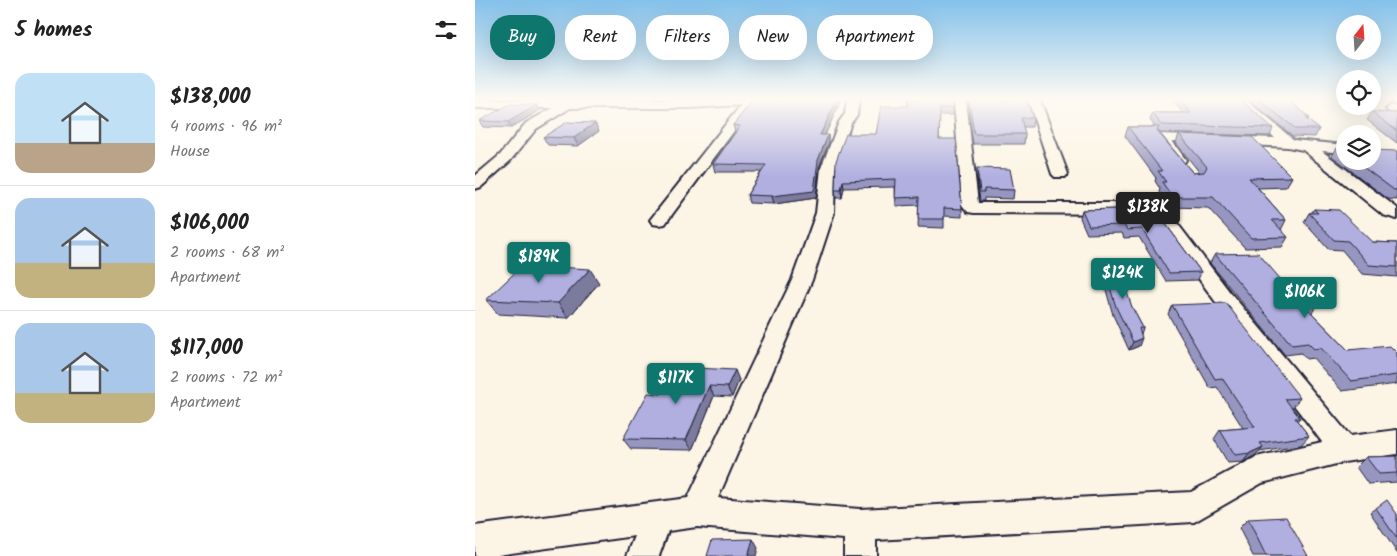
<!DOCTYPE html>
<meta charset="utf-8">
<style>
body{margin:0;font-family:Kalam,sans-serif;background:#f6f6f6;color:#222;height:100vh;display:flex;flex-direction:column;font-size:19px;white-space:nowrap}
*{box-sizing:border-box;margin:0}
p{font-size:16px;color:#767676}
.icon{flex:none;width:28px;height:28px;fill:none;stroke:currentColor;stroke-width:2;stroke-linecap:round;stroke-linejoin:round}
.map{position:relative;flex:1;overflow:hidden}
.details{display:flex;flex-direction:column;background:#fff;width:475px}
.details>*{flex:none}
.banner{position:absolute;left:15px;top:15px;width:475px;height:45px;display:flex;gap:10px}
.needle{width:32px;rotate:17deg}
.fabs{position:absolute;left:861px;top:15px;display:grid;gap:10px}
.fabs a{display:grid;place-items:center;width:45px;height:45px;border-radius:50%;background:#fff;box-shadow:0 5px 20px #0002;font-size:25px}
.price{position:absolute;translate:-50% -42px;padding:0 11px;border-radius:5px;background:#0f766e;color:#fff;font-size:16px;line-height:32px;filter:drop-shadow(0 1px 2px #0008)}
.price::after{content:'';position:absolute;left:50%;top:30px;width:15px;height:11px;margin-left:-8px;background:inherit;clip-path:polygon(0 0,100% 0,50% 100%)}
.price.on{background:#222;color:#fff}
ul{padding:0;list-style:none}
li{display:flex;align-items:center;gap:15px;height:125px;padding:0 15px}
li+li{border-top:1px solid #e0e0e0}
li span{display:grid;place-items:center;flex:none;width:140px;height:100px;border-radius:15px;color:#555}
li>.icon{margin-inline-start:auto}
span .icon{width:60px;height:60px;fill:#fffc;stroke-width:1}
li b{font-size:21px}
h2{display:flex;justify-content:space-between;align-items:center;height:60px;padding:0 15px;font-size:21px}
.tag{padding:0 18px;border-radius:20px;background:#fff;box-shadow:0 5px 20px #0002;font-size:18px;line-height:45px}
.tag.on{background:#0f766e;color:#fff}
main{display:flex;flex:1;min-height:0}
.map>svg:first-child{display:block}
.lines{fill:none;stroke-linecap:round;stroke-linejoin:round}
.minor-casing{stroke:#22223b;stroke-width:4}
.minor{fill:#fcf5e5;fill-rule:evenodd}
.wall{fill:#9796c1;stroke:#22223b}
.shaded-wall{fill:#7b7a9d;stroke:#22223b}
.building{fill:#b0afe0;stroke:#22223b}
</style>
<main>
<section class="details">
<h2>5 homes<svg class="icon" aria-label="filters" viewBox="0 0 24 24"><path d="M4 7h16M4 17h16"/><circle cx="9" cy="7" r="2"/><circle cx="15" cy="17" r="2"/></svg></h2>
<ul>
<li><span style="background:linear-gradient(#bfe0f5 70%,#b9a48a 0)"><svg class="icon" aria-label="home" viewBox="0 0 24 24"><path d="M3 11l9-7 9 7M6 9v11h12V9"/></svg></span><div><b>$138,000</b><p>4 rooms · 96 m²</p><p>House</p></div></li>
<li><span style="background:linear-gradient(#a9c7e8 65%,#c2b280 0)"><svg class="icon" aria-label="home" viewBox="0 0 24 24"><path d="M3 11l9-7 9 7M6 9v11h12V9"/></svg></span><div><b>$106,000</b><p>2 rooms · 68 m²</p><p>Apartment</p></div></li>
<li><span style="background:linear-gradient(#a9c7e8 70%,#c2b280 0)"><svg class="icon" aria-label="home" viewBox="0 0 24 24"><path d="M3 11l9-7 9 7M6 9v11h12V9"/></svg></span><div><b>$117,000</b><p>2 rooms · 72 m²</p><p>Apartment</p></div></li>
</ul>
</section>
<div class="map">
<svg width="922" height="556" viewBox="0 0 922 556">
<rect width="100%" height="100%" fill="#fcf5e5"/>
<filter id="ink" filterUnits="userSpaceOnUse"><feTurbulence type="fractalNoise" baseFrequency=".02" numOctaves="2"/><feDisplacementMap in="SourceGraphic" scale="10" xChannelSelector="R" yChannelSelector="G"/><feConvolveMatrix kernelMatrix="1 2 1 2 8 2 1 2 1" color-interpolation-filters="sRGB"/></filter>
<g filter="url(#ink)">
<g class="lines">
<defs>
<path id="minor" d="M0,100H292L290,103L279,104L190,224L184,225L178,224L175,220L266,105L214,108H95L61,129L35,161L6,187L0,189V176L25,155L51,123L78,108H0Z
M372,100H384L382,115L376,123L360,168L359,213L337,280L243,498L385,509L716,492L781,457L847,442L740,301L677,214L499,213L493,212L487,205L479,100H491L503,203H676L689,206L754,291L875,436L922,430V454L869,462L787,483L719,522L401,540V556H369V539L222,527L193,531L184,556H152L160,536L15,556H0V526L213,498L317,280L341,213L346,168L364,122L370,114Z
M553,100H565L593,174L590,177H580L577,174Z
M758,100H771L819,140L870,145V153L847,151L922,208V219L908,215L828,150L813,147L697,141L711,160L709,163H699L681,139L685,134L800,138Z
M917,105L922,107V117L918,116L911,109Z"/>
</defs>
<use href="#minor" class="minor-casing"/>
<use href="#minor" class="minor"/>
</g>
<path class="wall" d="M432,100H478V115H465L464,139L487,209V217L469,216V228L443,227L444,205L421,206L420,187L369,188L367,198H361L360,190L401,134L433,106Z
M494,100H552L558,118L557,127H548L550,134L549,144H498L493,104Z
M697,100H766L798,128L795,136L684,133L683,131L718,173H725L701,143L704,134L817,177L811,187L783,188L811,220L806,230L813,237L807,247L770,248L733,208L693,207L684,192L685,189L680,181L681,178L650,136L653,127H680L675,120L678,113H708Z
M773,100H815L834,118L833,121L844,129L840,137L818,136Z
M329,101L354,142L344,167L341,198L299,204L274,203L272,195L286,172H240L238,164L260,132L258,125Z
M62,105L65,110L36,128L8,127L4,121Z
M897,112L922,113V143L892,120Z
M120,123L124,131L103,146L73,145L68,137Z
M862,148H870V161H898L922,151V200L913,199L857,156Z
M502,168L539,190L538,199L509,198V201H505L502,177Z
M679,208L726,272L723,280L691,281L664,237L649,238L647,233L612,234L605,218L607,210Z
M839,209L897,242L922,243V277L887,274L867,250L853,249L829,222L834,213H836Z
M740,254L814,289L842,305L837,313L873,350L922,353V384L867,391L838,358L831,359L826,353L810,355L735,263Z
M628,264L657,307L668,328L666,334L664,346L654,350L638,315L626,272Z
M124,283L93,318L23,314L11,300Z
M697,305L825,398L818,407H817L825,418L822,421L834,436L826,445L784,451L781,455L768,462L753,463L739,439L745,430L768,428L742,387L735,388L693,314Z
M264,380L257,397L239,396L217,450L156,449L148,439L186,394Z
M922,456V482L893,484L881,467L891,457Z
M901,508L922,514V553L895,512Z
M773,519L833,556H778L764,528Z"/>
<path class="shaded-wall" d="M362,100H366L347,142L345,135Z
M62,105L65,110L36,128L33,122Z
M120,123L124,131L103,146L99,138Z
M353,135L354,142L344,167L341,198L299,204L297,196L343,160Z
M368,181L369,188L367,198L366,190Z
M115,269L124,283L93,318L83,303Z
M667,338L664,346L654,350L658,342Z
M260,370L264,380L257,397L252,387Z
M234,386L239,396L217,450L211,440Z
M788,447L781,455L768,462L775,453Z
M278,539L283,548L281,556H273Z"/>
<path class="building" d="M278,100L329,101V100H362L345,135H353L343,160L339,191L297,196L272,195L291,165L238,164L265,126L258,125Z
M433,100H478V108H465L464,139H481L487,209L469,208V219H443L444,197L420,198L421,179L368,181L366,190H360L361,161L371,134H401L406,106H433Z
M494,100H552L558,118H546L550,134H499Z
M705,100H766L798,128L686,125L678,113H716Z
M784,100H815L834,118H830L844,129H821Z
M35,104L62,105L33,122L4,121Z
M897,112L922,113V131Z
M92,122L120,123L99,138L68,137Z
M653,127H684L682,131L718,173L729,172L732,167L704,134L777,137L817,177L774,178L811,220H797L813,237L776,238L738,197H697L687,182H691L683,171H687Z
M862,148H870V154Z
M898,150L922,151V190H919L880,161H898Z
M502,168L535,169L539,190L509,189V192H505Z
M679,208L726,272L694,273L667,229L652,230L649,225L614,226L607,210Z
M839,209L864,210L897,242L922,243V267L894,265L873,241L859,240L834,213H843Z
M783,253L814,289L826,288L842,305L830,306L873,350L915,346L922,353V375L876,381L846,348L839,349L833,343L817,345L740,254Z
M641,260L657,307L668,328H664L667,338L658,342L641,307L628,264Z
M48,265L115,269L83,303L11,300Z
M751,303L825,398L810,399L825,418H820L834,436L785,443L788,447L775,453L760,455L745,430L780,427L747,378L740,379L697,305Z
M201,367L260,370L252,387L234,386L211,440L148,439L173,393L186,394Z
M922,456V473L904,474L891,457Z
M912,500L922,514V539L901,508Z
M811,517L833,556H791L773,519Z
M278,539L273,556H232L237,540Z"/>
</g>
<linearGradient id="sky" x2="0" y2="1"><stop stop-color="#83c1eb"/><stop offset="0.56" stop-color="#fefaf3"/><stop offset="1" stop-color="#fefaf3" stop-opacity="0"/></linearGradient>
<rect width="922" height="177" fill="url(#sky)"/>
</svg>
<div class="fabs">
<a><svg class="needle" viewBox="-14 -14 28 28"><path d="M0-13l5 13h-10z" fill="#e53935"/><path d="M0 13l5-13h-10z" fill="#767676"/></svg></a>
<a><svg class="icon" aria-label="locate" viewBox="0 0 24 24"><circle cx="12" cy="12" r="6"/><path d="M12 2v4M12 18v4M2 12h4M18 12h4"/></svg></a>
<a><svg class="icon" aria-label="layers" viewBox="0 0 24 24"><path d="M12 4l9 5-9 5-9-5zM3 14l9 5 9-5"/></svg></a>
</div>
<b class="price on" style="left:673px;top:234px">$138K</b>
<b class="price" style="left:64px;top:284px">$189K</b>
<b class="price" style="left:648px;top:300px">$124K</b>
<b class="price" style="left:830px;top:319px">$106K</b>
<b class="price" style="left:201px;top:405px">$117K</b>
<div class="banner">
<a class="tag on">Buy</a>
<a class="tag">Rent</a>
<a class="tag">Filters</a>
<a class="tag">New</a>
<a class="tag">Apartment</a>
</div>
</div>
</main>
